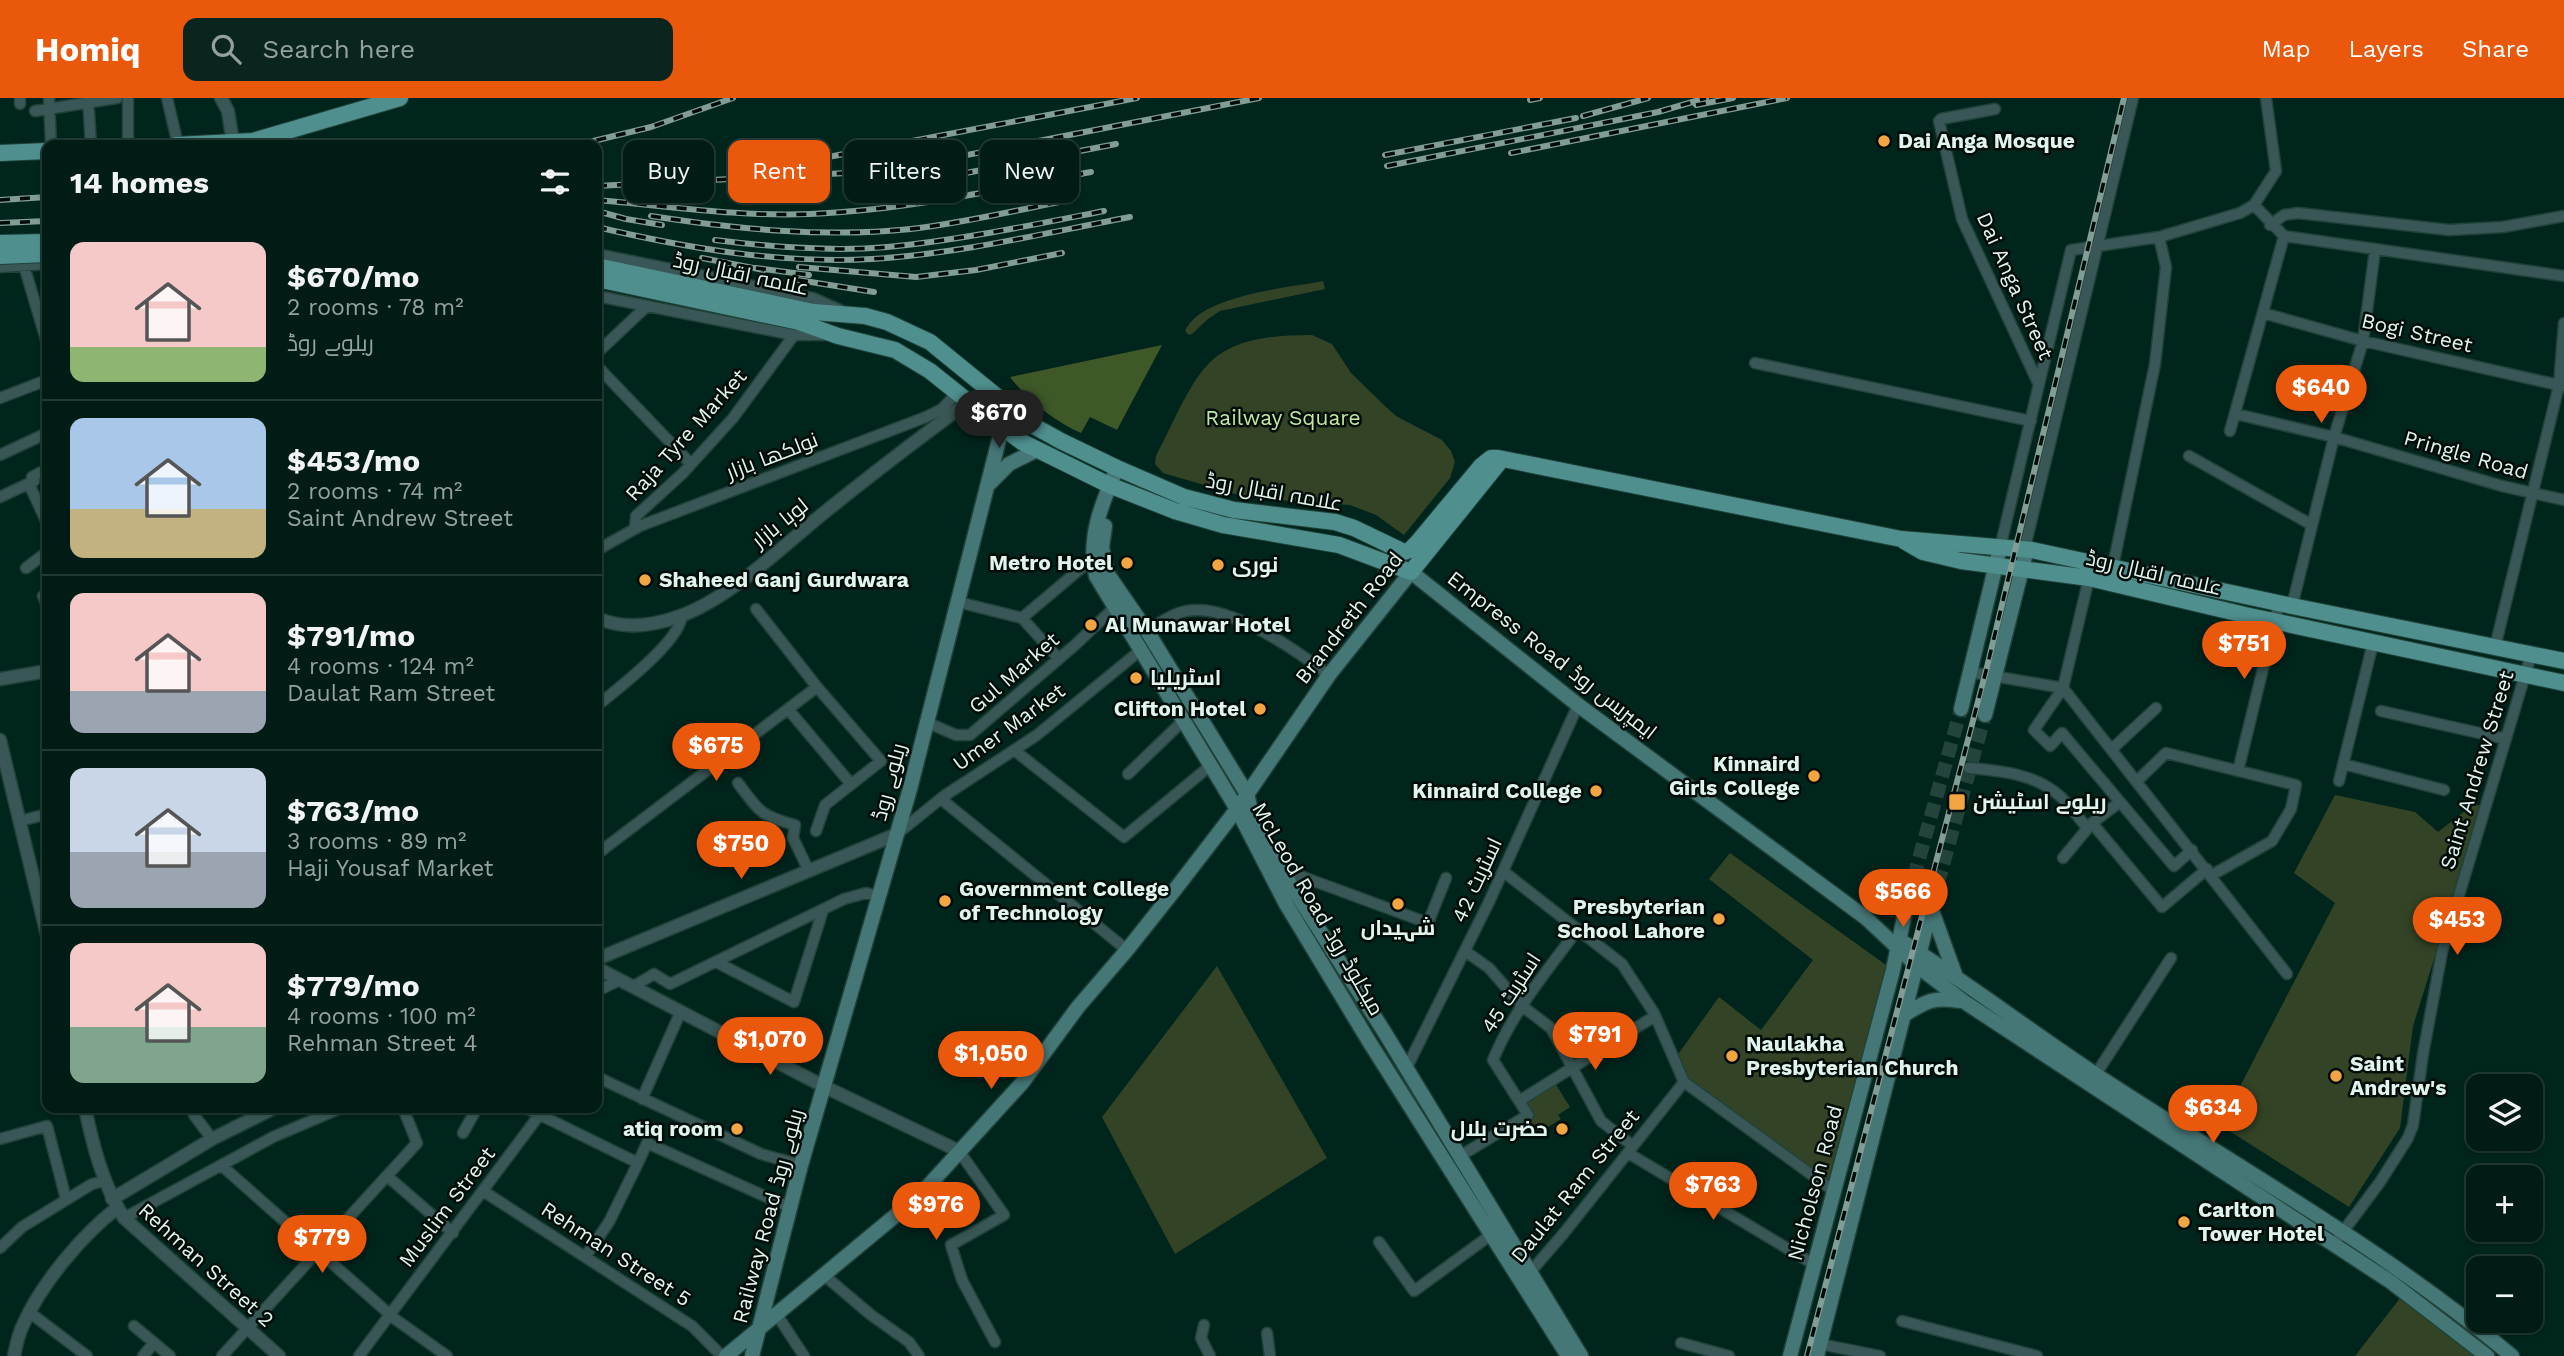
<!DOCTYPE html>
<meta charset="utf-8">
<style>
body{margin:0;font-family:"Work Sans",Cairo,sans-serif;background:#0a251e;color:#f1f3f6;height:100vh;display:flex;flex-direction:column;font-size:26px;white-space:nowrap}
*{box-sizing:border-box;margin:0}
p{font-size:23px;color:#95a1a0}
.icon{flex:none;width:38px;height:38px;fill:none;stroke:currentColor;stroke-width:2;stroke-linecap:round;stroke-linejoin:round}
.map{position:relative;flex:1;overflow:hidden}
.details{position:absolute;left:42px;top:42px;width:560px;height:973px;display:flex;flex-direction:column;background:#001c15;border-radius:14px;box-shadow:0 2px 5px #0004,0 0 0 2px #223a34}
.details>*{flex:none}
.guide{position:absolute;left:623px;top:42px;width:665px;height:63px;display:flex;gap:14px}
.fabs{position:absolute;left:2466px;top:976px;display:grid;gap:14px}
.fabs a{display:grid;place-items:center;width:77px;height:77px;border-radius:14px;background:#001c15;box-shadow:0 2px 5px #0004,0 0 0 2px #223a34;font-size:35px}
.price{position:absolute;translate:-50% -60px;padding:0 16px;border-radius:24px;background:#ea580c;color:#fff;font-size:23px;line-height:46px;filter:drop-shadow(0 2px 4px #0008)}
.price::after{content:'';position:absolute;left:50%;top:42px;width:21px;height:16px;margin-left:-10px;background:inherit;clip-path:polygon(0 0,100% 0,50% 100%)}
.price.selected{background:#222;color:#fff}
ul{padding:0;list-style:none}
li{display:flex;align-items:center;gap:21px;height:175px;padding:0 28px}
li+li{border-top:2px solid #223a34}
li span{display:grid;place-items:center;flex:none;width:196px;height:140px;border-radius:14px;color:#555}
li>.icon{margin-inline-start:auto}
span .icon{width:84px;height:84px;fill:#fffc;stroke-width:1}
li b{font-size:30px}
h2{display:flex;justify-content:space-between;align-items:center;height:84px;padding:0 28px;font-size:30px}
.pill{padding:0 24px;border-radius:14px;background:#001c15;box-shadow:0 2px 5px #0004,0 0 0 2px #223a34;font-size:24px;line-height:63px}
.pill.selected{background:#ea580c;color:#fff}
header{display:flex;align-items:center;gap:42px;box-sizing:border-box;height:98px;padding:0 35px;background:#ea580c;color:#fff}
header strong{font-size:33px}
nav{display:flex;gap:38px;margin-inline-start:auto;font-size:24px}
.search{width:490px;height:63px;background:#0a251e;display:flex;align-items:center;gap:18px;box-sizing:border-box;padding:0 24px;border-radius:14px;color:#95a1a0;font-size:26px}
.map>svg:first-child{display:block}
.green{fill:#334426}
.forest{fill:#3e5828}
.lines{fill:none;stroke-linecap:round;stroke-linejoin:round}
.secondary-tunnel{stroke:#22443c;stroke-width:14;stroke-dasharray:14 7;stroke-linecap:butt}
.minor-casing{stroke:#1f4239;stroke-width:13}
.tertiary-casing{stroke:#1f4239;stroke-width:15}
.secondary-casing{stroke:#1f4239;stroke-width:17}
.primary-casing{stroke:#1f4239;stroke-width:18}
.minor{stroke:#395756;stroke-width:10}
.tertiary{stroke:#395756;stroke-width:12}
.secondary{stroke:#467777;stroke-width:14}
.primary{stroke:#4f908f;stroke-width:16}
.rail-casing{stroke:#819d95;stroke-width:6}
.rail{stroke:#010b07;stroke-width:3.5;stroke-dasharray:10;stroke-linecap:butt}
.primary-bridge-casing{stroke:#1f4239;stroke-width:18;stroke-linecap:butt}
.primary-bridge{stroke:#4f908f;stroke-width:16}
.poi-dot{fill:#f2a541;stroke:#010b07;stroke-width:2.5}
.labels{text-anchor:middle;stroke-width:5;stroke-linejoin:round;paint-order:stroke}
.poi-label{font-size:21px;font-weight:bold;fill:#e0f5ee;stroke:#010b07;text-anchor:start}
.street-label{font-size:21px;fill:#e0f5ee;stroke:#010b07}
.park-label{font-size:21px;fill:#c0ea9f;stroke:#010b07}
</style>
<header>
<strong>Homiq</strong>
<div class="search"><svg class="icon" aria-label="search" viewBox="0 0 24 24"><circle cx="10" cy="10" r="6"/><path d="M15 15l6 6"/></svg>Search here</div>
<nav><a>Map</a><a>Layers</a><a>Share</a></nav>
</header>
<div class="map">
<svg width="2564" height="1258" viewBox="0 0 2564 1258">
<rect width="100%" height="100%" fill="#00251c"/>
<path class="green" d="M1323,183L1325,191L1220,213L1208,221L1192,236L1189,237L1185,233C1200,197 1288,190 1323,183Z
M1312,237L1332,246L1351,275L1386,309L1396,318L1442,342L1451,353L1455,364L1450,380L1404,437L1376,417L1350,407L1263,401L1235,396L1163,375L1155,366L1156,358C1201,271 1202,237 1312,237Z
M2335,697L2415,714L2438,734L2474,706L2482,708L2413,928L2400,1030L2349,1109L2220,1027L2335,805L2294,775Z
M1730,755L1893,872L1834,1093L1684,984L1674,962L1719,899L1761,932L1813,862L1709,781Z
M1217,868L1327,1060L1175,1156L1102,1019Z
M1553,982L1570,1009L1558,1017L1561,1021L1535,1037L1524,1020L1519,1003Z
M2404,1195L2497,1258H2355Z"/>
<path class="forest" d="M1162,247L1117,332L1090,319L1081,335C1054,323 1028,302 1010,279Z"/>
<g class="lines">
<path class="secondary-tunnel" d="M1908,800L1961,611
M1932,806L1985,617"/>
<defs>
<path id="minor" d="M20,0V6
M49,0L51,47
M88,0L91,47
M167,0L178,47
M1995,11L1941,21L1939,23L1962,121L2039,287
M35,13L117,0
M128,47V0
M2254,107L2276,73L2266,0
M2270,127L2284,117L2298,115L2449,132L2503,129L2564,118
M2284,138L2564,178
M19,151L47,245
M597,156L813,200L842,213
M0,169L47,166
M597,198L794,237H825
M2263,215L2363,243L2563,288
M597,255L647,208
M1755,265L2031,323
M597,268L691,366
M0,300L47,282
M2236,316L2334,339L2502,388L2564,402
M0,357L47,335
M2189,358L2312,427
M29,386L47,425
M0,399L34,383L32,379L47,371
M635,430L636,418L683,375L733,320L794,237
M2000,450L2071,152L2159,139L2240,115L2254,107L2284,138L2230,333
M2027,451L2026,445L2133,0
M597,452L640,428L926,319L942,311L957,295
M2113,468L2155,266L2166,169L2159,139
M26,470L47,454
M2089,480L2063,590L2034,632L2050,648L2062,635L2174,768L2192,752
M47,495L43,498L47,507
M958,504L1022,520L1059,561
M2292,508L2334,339L2363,243L2375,152
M756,511L817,589L881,663L825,707L816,733
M1022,520L1092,461
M1147,533C1159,525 1172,516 1186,513C1229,504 1297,553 1329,577
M2495,549L2559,287L2564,225
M1970,574L2063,590L2287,876
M597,608C618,590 680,544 682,517
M788,611L851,686
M2381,613L2506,641
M926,624L956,637H970L1075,547L1115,509
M2112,651L2156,610
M1014,652L1124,739L1210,668
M2343,666L2444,692
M1969,670C2002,673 2037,676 2062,700C2071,709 2079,720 2087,730
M2238,673L2279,505
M1128,676L1184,622
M2137,683L2166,655L2296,687L2291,711L2272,743L2212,777
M2339,683L2373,545
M738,685C759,713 760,718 795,727L793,740L809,773
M941,701L1127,852
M20,723L47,716
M2092,725L2162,809L2207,771
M897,736L944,698L1037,637L1142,551
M597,756L817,589
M2063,760L2092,725L2120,704
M1504,774L1622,866L1654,915L1684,984L1834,1093
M1285,778L1303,779L1428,825L1446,780
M1465,853L1489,870L1522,908L1551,930L1601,1023L1633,1048
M716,864L794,904L823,812
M634,888L654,876L670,886L844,801L866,795L878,798
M597,893L620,882
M1406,971L1489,804L1578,607
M2096,976L2171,860
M597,979L761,1056L801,1067
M642,1001L681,913
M1519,1003L1655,918
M192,1010L194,1017L212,1041
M526,1010L638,1065L647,1045L791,1110
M463,1035L477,1010
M0,1041L47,1028L66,1101
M959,1053L1004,1117L951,1147L962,1182L995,1244
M1628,1055L1815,1167
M1460,1058L1528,1017L1493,962C1513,913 1547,873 1578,831
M221,1067L395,1221L447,1258
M387,1078L453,1135
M483,1093L692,1228L722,1258
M124,1120L273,1039L341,1010
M2339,1139L2380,1084L2408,1040L2413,1027L2423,956L2442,854L2531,557
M1379,1144L1414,1193L1492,1136
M0,1150L22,1129L92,1086L105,1083
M585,1159L609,1124L638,1065
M825,1178L871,1217L909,1244L919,1258
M1527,1178L1564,1135L1684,984
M29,1214L87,1258
M777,1217L804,1258
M1902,1223L2037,1258
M1204,1227L1201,1240L1210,1258
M134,1228L170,1258
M1267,1235L1270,1258
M1681,1245L1729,1258
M1820,1246L1880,1258
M143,1258L154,1245
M222,1258L417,1045L403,1010
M359,1258L540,1016"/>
<path id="tertiary" d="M221,0L228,13L233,45
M597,520C624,532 653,528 680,518C728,501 780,451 820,418C868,379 918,341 968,304
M0,581L47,573
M0,642L47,837
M597,861L897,736
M597,870L825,989L959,1053
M85,1010C93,1048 103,1087 124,1120L279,1258
M112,1101L212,1041L274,1010
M14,1258C16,1248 18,1237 23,1227C41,1186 82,1137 117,1110"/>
<path id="secondary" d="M1117,370C1102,405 1087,440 1096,478L1237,711L1286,806L1370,945L1568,1258
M989,386L1009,366L1037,352
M1105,428L1102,449L1107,475L1147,533L1247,696L1254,724L1285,778L1385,935L1581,1258
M1961,611L2000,450
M1985,617L2027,451
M1931,810L1956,879
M1898,841C1966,884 2029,932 2095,976C2235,1068 2383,1150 2512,1258
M1902,918C1924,905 1932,898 1958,903
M726,1258L919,1098L1022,985L1078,909L1127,852L1177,789L1237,711L1329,577L1411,474L1578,607L1866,820L1916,867L1963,903L2391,1184L2487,1258
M752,1258L801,1067L910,691L1002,330
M1790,1258L1893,872L1908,800
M1817,1258L1932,806"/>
<path id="primary" d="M176,47L253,43L400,0
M0,55L47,53
M597,168L814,214L865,218L887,224L930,244L1032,327L1061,343L1117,370L1184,399L1234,412L1335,424L1354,430L1404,454L1410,452L1417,445L1481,368L1491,360H1498L1901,441L2032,452L2292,508L2564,563
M597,181L799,224L838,238L895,252L930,273L985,317L1022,344L1109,387L1175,413L1223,427L1339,447L1411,474L1502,361
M1904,443L1923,454L1961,463L2089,480L2245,517L2564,585"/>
</defs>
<use href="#minor" class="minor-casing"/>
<use href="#tertiary" class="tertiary-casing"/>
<use href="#secondary" class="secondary-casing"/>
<use href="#primary" class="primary-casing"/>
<use href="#minor" class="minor"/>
<use href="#tertiary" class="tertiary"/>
<use href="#secondary" class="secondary"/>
<use href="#primary" class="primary"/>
<defs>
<path id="rail" d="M1530,2L1540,0
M1696,7L1733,0
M1583,18L1648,0
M577,47L651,29L733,0
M1511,55L1787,0
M1385,57L1576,20
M1387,68L1658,14L1706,0
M760,72L1137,0
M863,85L966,75L1116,46
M597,88L885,73L1259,0
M0,102L47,99
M597,102C668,108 739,119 810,116C905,112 998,92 1091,74
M597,113L626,121L662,127
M651,118C737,131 824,140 911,131C963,125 1013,113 1064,103
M0,125L47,123
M597,129C686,150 779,166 872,161C958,156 1045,135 1130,119
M715,142C771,149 830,154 887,149C960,142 1032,127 1104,113
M702,160L764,172
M799,169L916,179L976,172L1062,155
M756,170L809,177
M798,182L874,194
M1807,1258L1987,569L2124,0"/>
</defs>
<use href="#rail" class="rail-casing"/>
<use href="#rail" class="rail"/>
<defs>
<path id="primary-bridge" d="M0,145L47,144
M0,158L47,156"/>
</defs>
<use href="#primary-bridge" class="primary-bridge-casing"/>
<use href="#primary-bridge" class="primary-bridge"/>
</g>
<g class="poi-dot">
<circle cx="1884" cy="43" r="7"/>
<circle cx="1127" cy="465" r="7"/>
<circle cx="1218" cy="467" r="7"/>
<circle cx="645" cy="482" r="7"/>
<circle cx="1091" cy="527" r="7"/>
<circle cx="1136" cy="580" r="7"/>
<circle cx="1260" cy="611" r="7"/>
<circle cx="1814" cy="678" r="7"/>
<circle cx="1596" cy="693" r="7"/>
<rect x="1948" y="695" width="18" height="18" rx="3.5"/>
<circle cx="945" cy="803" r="7"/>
<circle cx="1398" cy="806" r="7"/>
<circle cx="1719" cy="821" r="7"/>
<circle cx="1732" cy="958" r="7"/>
<circle cx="2336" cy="978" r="7"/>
<circle cx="737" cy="1031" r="7"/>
<circle cx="1562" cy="1031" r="7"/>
<circle cx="2184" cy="1124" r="7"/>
</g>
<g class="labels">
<g class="poi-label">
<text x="1898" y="50">Dai Anga Mosque</text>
<text x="1113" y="472" text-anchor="end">Metro Hotel</text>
<text x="1232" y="474">نوری</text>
<text x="659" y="489">Shaheed Ganj Gurdwara</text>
<text x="1105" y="534">Al Munawar Hotel</text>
<text x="1150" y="587">اسٹریلیا</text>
<text x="1246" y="618" text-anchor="end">Clifton Hotel</text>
<text x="1800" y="673" text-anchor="end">Kinnaird<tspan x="1800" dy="24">Girls College</tspan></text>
<text x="1582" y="700" text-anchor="end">Kinnaird College</text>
<text x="1973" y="711">ریلوے اسٹیشن</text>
<text x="959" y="798">Government College<tspan x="959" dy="24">of Technology</tspan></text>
<text x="1705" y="816" text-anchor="end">Presbyterian<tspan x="1705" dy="24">School Lahore</tspan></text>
<text x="1398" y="837" text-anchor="middle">شہیداں</text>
<text x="1746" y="953">Naulakha<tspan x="1746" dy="24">Presbyterian Church</tspan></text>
<text x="2350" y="973">Saint<tspan x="2350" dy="24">Andrew's</tspan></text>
<text x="723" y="1038" text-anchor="end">atiq room</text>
<text x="1548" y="1038" text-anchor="end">حضرت بلال</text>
<text x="2198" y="1119">Carlton<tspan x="2198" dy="24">Tower Hotel</tspan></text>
</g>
<g class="street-label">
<text transform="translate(741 176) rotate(12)" y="7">علامہ اقبال روڈ</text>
<text transform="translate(2015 188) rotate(66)" y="7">Dai Anga Street</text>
<text transform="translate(2417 235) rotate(13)" y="7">Bogi Street</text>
<text transform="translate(686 337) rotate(-48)" y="7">Raja Tyre Market</text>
<text transform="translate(2466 357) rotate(16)" y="7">Pringle Road</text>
<text transform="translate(772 358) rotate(-21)" y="7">نولکھا بازار</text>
<text transform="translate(1274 394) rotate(10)" y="7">علامہ اقبال روڈ</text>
<text transform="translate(780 425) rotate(-39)" y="7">لوہا بازار</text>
<text transform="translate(2154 475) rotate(13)" y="7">علامہ اقبال روڈ</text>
<text transform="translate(1349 520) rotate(-52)" y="7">Brandreth Road</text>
<text transform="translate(1552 557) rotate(38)" y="7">Empress Road ایمپریس روڈ</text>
<text transform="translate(1014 575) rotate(-41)" y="7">Gul Market</text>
<text transform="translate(1009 629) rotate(-36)" y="7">Umer Market</text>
<text transform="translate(2477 672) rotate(-73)" y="7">Saint Andrew Street</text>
<text transform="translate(889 684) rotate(-75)" y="7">ریلوے روڈ</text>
<text transform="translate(1477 782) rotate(-65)" y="7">اسٹریٹ 42</text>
<text transform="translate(1318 811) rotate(60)" y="7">McLeod Road میکلوڈ روڈ</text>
<text transform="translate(1511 895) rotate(-57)" y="7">اسٹریٹ 45</text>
<text transform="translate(1815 1085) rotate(-75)" y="7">Nicholson Road</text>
<text transform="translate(1575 1088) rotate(-51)" y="7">Daulat Ram Street</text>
<text transform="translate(447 1109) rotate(-53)" y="7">Muslim Street</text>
<text transform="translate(768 1118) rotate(-75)" y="7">Railway Road ریلوے روڈ</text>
<text transform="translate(616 1156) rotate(33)" y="7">Rehman Street 5</text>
<text transform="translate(206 1167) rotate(42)" y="7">Rehman Street 2</text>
</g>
<g class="park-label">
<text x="1283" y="327">Railway Square</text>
</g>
</g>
</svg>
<div class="fabs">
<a><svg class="icon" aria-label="layers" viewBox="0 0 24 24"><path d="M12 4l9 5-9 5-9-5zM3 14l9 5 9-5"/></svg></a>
<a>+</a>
<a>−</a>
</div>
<b class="price" style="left:2321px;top:327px">$640</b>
<b class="price selected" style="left:999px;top:352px">$670</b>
<b class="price" style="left:2244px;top:583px">$751</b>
<b class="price" style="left:716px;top:685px">$675</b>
<b class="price" style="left:741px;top:783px">$750</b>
<b class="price" style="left:1903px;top:831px">$566</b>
<b class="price" style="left:2457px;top:859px">$453</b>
<b class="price" style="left:1595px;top:974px">$791</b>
<b class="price" style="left:770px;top:979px">$1,070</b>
<b class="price" style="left:991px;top:993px">$1,050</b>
<b class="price" style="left:2213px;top:1047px">$634</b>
<b class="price" style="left:1713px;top:1124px">$763</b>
<b class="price" style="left:936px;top:1144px">$976</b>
<b class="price" style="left:322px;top:1177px">$779</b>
<div class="guide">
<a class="pill">Buy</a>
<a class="pill selected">Rent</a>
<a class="pill">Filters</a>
<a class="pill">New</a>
</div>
<section class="details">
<h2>14 homes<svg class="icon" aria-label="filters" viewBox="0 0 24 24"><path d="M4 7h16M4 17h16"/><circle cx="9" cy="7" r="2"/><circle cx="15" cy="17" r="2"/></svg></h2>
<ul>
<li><span style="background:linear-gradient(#f6c9c9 75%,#8fb573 0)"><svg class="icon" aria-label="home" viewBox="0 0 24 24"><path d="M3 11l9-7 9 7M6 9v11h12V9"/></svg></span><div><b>$670/mo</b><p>2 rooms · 78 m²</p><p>ریلوے روڈ</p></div></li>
<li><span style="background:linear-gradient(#a9c7e8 65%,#c2b280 0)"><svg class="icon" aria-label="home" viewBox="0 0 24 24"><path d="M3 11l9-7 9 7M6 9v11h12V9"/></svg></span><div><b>$453/mo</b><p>2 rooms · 74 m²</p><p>Saint Andrew Street</p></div></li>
<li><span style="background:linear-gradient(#f6c9c9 70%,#9aa5b1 0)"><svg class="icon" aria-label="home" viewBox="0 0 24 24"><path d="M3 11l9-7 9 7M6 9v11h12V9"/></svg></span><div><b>$791/mo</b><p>4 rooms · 124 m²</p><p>Daulat Ram Street</p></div></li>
<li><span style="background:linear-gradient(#c9d6e8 60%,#9aa5b1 0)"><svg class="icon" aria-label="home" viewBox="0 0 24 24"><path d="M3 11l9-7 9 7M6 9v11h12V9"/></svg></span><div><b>$763/mo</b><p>3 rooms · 89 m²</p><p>Haji Yousaf Market</p></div></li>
<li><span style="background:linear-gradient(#f6c9c9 60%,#7fa58c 0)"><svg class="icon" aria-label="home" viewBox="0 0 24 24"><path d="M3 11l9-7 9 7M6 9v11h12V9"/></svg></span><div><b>$779/mo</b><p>4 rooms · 100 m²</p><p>Rehman Street 4</p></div></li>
</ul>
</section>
</div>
